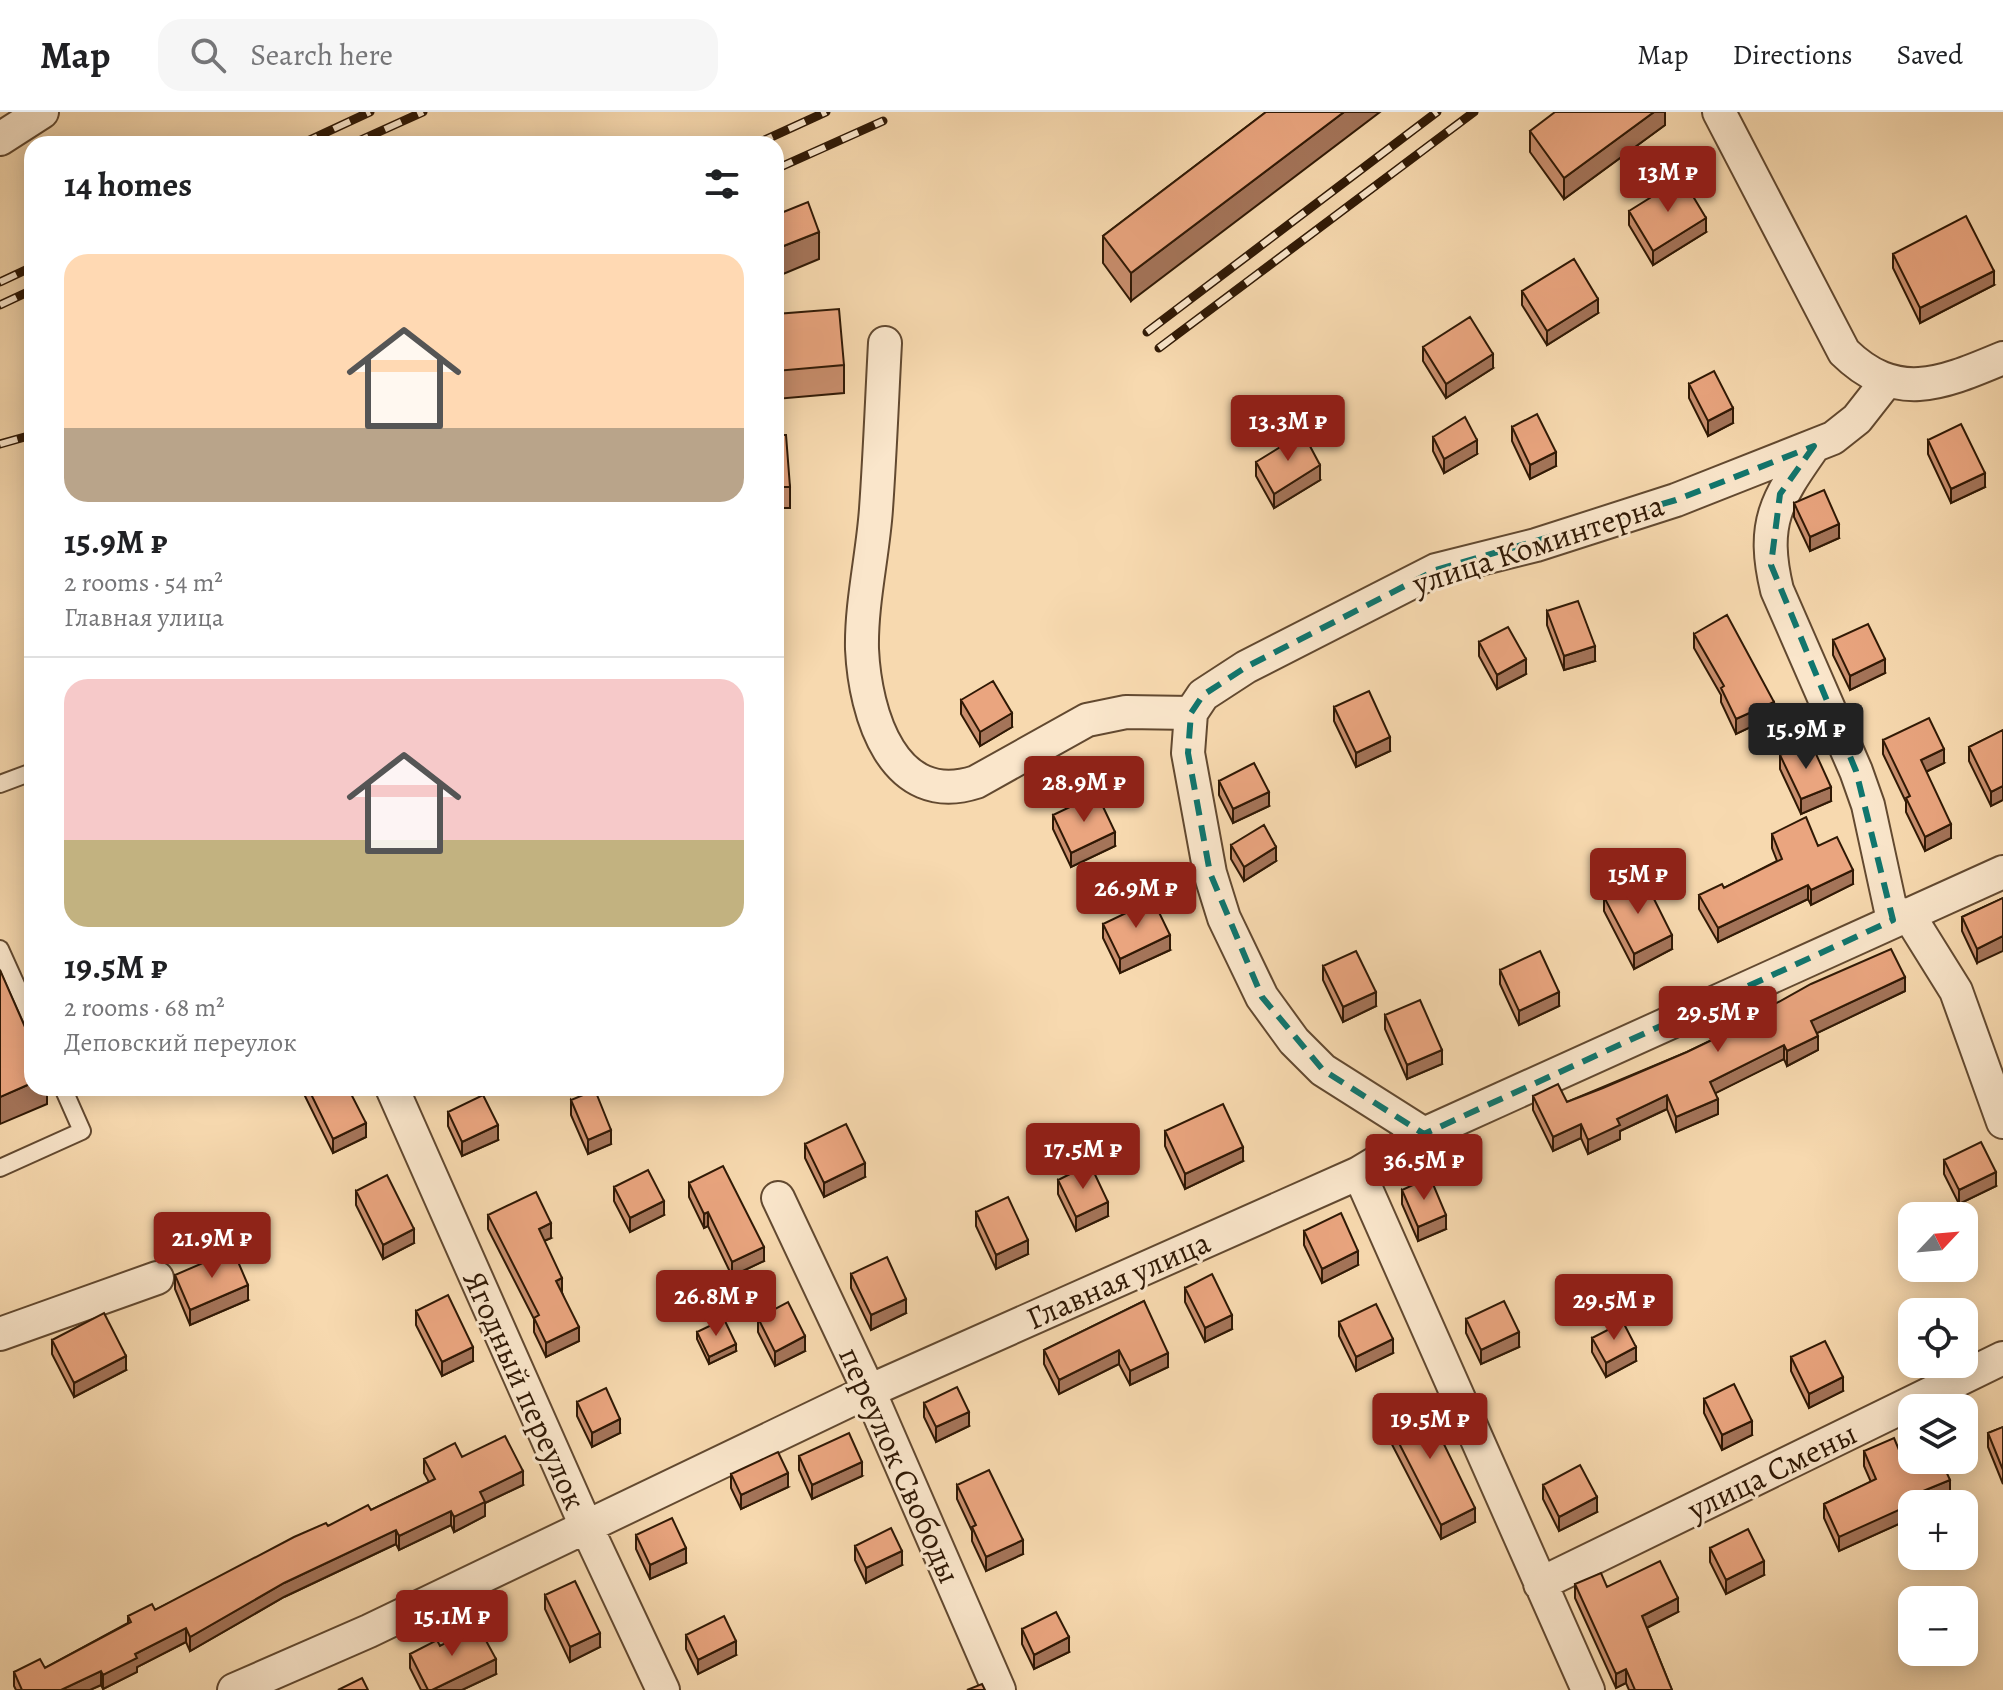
<!DOCTYPE html>
<meta charset="utf-8">
<style>
body{margin:0;font-family:Alegreya,serif;background:#f6f6f6;color:#202124;height:100vh;display:flex;flex-direction:column;font-size:30px;white-space:nowrap}
*{box-sizing:border-box;margin:0}
p{font-size:26px;color:#757577}
.icon{flex:none;width:44px;height:44px;fill:none;stroke:currentColor;stroke-width:2;stroke-linecap:round;stroke-linejoin:round}
.map{position:relative;flex:1;overflow:hidden}
.side{position:absolute;left:24px;top:24px;width:760px;height:960px;display:flex;flex-direction:column;background:#fff;border-radius:24px;box-shadow:0 4px 20px #0003}
.side>*{flex:none}
.needle{width:52px;rotate:64deg}
.fabs{position:absolute;left:1898px;top:1090px;display:grid;gap:16px}
.fabs a{display:grid;place-items:center;width:80px;height:80px;border-radius:16px;background:#fff;box-shadow:0 4px 20px #0003;font-size:40px}
.price{position:absolute;translate:-50% -68px;padding:0 18px;border-radius:8px;background:#8f2418;color:#fff;font-size:26px;line-height:52px;filter:drop-shadow(0 2px 4px #0008)}
.price::after{content:'';position:absolute;left:50%;top:48px;width:24px;height:18px;margin-left:-12px;background:inherit;clip-path:polygon(0 0,100% 0,50% 100%)}
.price.selected{background:#222;color:#fff}
ul{padding:0;list-style:none}
li{display:grid;align-content:center;gap:16px;height:424px;padding:0 40px}
li+li{border-top:2px solid #e0e0e0}
li span{display:grid;place-items:center;height:248px;border-radius:24px;color:#555}
li>.icon{margin-inline-start:auto}
span .icon{width:144px;height:144px;fill:#fffc;stroke-width:1}
li b{font-size:34px}
h2{display:flex;justify-content:space-between;align-items:center;height:96px;padding:0 40px;font-size:34px}
header{display:flex;align-items:center;gap:48px;box-sizing:border-box;height:112px;padding:0 40px;background:#fff;border-bottom:2px solid #e0e0e0}
header strong{font-size:38px}
nav{display:flex;gap:44px;margin-inline-start:auto;font-size:28px}
.search{width:560px;height:72px;background:#f6f6f6;display:flex;align-items:center;gap:20px;box-sizing:border-box;padding:0 28px;border-radius:24px;color:#757577;font-size:30px}
.map>svg:first-child{display:block}
.lines{fill:none;stroke-linecap:round;stroke-linejoin:round}
.service-casing{stroke:#624930;stroke-width:20}
.minor-casing{stroke:#624930;stroke-width:36}
.service{stroke:#fae6cb;stroke-width:16}
.minor{stroke:#fae6cb;stroke-width:32}
.rail-casing{stroke:#301905;stroke-width:9}
.rail{stroke:#fae6cb;stroke-width:6;stroke-dasharray:18;stroke-linecap:butt}
.wall{fill:#c98e6d;stroke:#301905;stroke-width:2}
.shaded-wall{fill:#a47459;stroke:#301905;stroke-width:2}
.building{fill:#eaa57f;stroke:#301905;stroke-width:2}
.marked{fill:none;stroke:#0f766e;stroke-width:6;stroke-dasharray:16 10;stroke-linejoin:round}
.labels{text-anchor:middle;stroke-width:6;stroke-linejoin:round;paint-order:stroke}
.street-label{font-size:32px;fill:#301905;stroke:#fae6cb}
</style>
<header>
<strong>Map</strong>
<div class="search"><svg class="icon" aria-label="search" viewBox="0 0 24 24"><circle cx="10" cy="10" r="6"/><path d="M15 15l6 6"/></svg>Search here</div>
<nav><a>Map</a><a>Directions</a><a>Saved</a></nav>
</header>
<div class="map">
<svg width="2003" height="1578" viewBox="0 0 2003 1578">
<rect width="100%" height="100%" fill="#f7d9af"/>
<filter id="stains"><feTurbulence type="fractalNoise" baseFrequency=".0025" numOctaves="4"/><feColorMatrix values="0 0 0 0 .2 0 0 0 0 .09 0 0 0 0 .02 0 0 0 .5 -.17"/></filter>
<radialGradient id="worn" r=".72"><stop offset=".6" stop-color="#630" stop-opacity="0"/><stop offset="1" stop-color="#630" stop-opacity=".3"/></radialGradient>
<g class="lines">
<defs>
<path id="service" d="M0,672L32,660
M0,837L32,908
M0,1056L82,1019L63,976"/>
<path id="minor" d="M1719,0L1844,240C1897,292 1943,271 2003,246
M0,27L42,0
M885,231C882,286 880,341 876,397C873,442 861,491 862,537C865,602 893,697 976,670L1087,608L1126,600L1191,601
M1814,334C1776,388 1761,411 1777,478L1856,659L1868,693L1893,808
M1908,802L1956,879L2003,1010
M392,976L586,1414L663,1578
M1424,1022L1323,958L1294,929L1262,885L1224,806L1210,761L1188,641L1191,601L1203,583L1246,555L1436,458L1536,433L1676,388L1833,326L1857,307L1886,270
M1359,1061L1588,1578
M778,1086L869,1279L999,1578
M0,1222L157,1166
M1540,1472L2003,1246
M234,1578L369,1519L869,1279L1359,1061L1424,1022L2003,760"/>
</defs>
<use href="#service" class="service-casing"/>
<use href="#minor" class="minor-casing"/>
<use href="#service" class="service"/>
<use href="#minor" class="minor"/>
<defs>
<path id="rail" d="M301,32L370,0
M352,32L423,0
M756,32L826,0
M776,57L883,9
M0,170L32,155
M0,193L32,178
M1147,220L1437,0
M1159,236L1474,0
M0,332L32,323"/>
</defs>
<use href="#rail" class="rail-casing"/>
<use href="#rail" class="rail"/>
</g>
<path class="wall" d="M1266,0L1131,189L1103,151V124Z
M1665,0V13L1564,87L1530,40V19Z
M1629,99L1706,120L1653,153L1629,113Z
M1893,142L1994,173L1920,211L1893,156Z
M1522,179L1598,201L1547,233L1522,193Z
M776,202L844,253V281L776,287Z
M1423,235L1493,256L1446,286L1423,249Z
M1689,272L1733,311L1708,324L1689,286Z
M1512,315L1556,354L1530,367L1512,329Z
M776,323L790,375V396H776Z
M1433,325L1477,342L1444,361L1433,339Z
M1928,328L1985,375L1951,391L1928,342Z
M1256,350L1320,368L1274,396L1256,364Z
M1794,391L1839,426L1810,439L1794,405Z
M1547,499L1595,549L1564,558L1547,513Z
M1694,522L1774,604L1736,622L1721,590V583L1694,536Z
M1833,528L1885,561L1850,578L1833,543Z
M1479,530L1526,562L1497,577L1479,544Z
M961,588L1012,615L980,634L961,602Z
M1334,595L1390,639L1356,655L1334,609Z
M2003,618V688L1991,694L1969,649V635Z
M1883,628L1944,651L1926,660L1951,726L1925,739L1906,700V690L1883,642Z
M1780,643L1831,689L1801,702L1780,657Z
M1219,669L1269,694L1233,711L1219,683Z
M1053,703L1115,734L1071,755L1053,717Z
M1772,722L1818,734L1853,772L1811,793L1808,787L1718,830L1699,797V783L1724,776L1777,749L1772,736Z
M1231,733L1276,749L1244,769L1231,747Z
M1604,785L1672,837L1634,857L1604,799Z
M2003,786L1977,851L1962,819V805Z
M1103,812L1170,838L1120,861L1103,826Z
M1323,854L1376,894L1343,910L1323,868Z
M1500,858L1559,894L1519,913L1500,872Z
M1905,879L1817,921L1818,938L1787,954L1784,947L1715,981L1718,1002L1676,1020L1667,997L1620,1019V1027L1588,1042L1581,1026L1553,1039L1533,998V984L1567,990L1687,940L1766,902V897Z
M1385,903L1442,952L1407,967L1385,917Z
M301,976H348L366,1025L333,1041Z
M571,988L611,1032L588,1042L571,1003Z
M448,1000L498,1028L462,1044L448,1014Z
M1165,1019L1243,1049L1185,1077L1165,1034Z
M805,1032L865,1065L824,1085L805,1046Z
M1944,1048L1996,1074L1959,1092L1944,1062Z
M1058,1068L1108,1104L1076,1119L1058,1082Z
M689,1071L764,1149L732,1164L708,1114L704,1116L689,1085Z
M614,1075L664,1103L630,1120L614,1089Z
M1402,1078L1446,1117L1418,1129L1402,1092Z
M356,1079L414,1131L383,1147L356,1093Z
M976,1100L1028,1142L996,1157L976,1114Z
M488,1103L551,1126L544,1129L579,1229L546,1245L534,1220V1207L488,1117Z
M1304,1119L1358,1153L1322,1171L1304,1133Z
M851,1162L906,1201L871,1218L851,1176Z
M175,1163L248,1188L190,1213L175,1177Z
M1185,1176L1232,1217L1205,1230L1185,1190Z
M1144,1189L1168,1255L1130,1273L1119,1252L1059,1282L1044,1252V1238Z
M416,1199L473,1249L442,1264L416,1213Z
M758,1206L805,1239L775,1254L758,1220Z
M1466,1207L1519,1235L1481,1252L1466,1221Z
M1339,1210L1393,1241L1356,1259L1339,1224Z
M697,1220L736,1239L709,1252L697,1227Z
M1592,1226L1636,1249L1606,1265L1592,1240Z
M52,1228L126,1258L74,1285L52,1242Z
M1791,1245L1843,1279L1809,1296L1791,1259Z
M1704,1287L1752,1323L1722,1338L1704,1301Z
M577,1290L620,1321L592,1335L577,1304Z
M924,1291L969,1314L936,1330L924,1305Z
M1385,1304L1475,1410L1441,1427L1385,1319Z
M2003,1315V1372L1988,1335V1321Z
M1864,1339L1904,1350L1950,1382L1927,1392H1912V1406L1839,1439L1824,1406V1392L1871,1370L1864,1354Z
M799,1344L862,1364L812,1387L799,1358Z
M462,1345L523,1373L485,1391V1404L454,1420L451,1413L399,1438L396,1432L284,1485L190,1539L186,1530L137,1555V1560L103,1577L101,1573L90,1578H16L14,1574V1560L45,1556L128,1511V1504L155,1498L328,1414L371,1398L429,1370L424,1361V1347Z
M731,1362L788,1375L741,1397L731,1376Z
M957,1373L1023,1442L986,1459L972,1429V1419L957,1387Z
M1543,1373L1597,1400L1559,1419L1543,1387Z
M636,1423L686,1451L650,1467L636,1437Z
M855,1434L902,1453L866,1471L855,1448Z
M1710,1436L1764,1463L1726,1482L1710,1450Z
M1575,1472L1607,1475L1678,1500L1647,1516L1672,1578H1629L1626,1571L1616,1576L1575,1486Z
M545,1483L600,1535L570,1550L545,1497Z
M1022,1517L1069,1540L1034,1557L1022,1532Z
M686,1523L736,1543L698,1562L686,1537Z
M440,1534L496,1562L462,1578H421L410,1556V1542Z"/>
<path class="shaded-wall" d="M1344,0H1380L1131,189V161Z
M1654,0H1665V13L1564,87V66Z
M1706,106V120L1653,153V139Z
M819,120V147L776,165V137Z
M1994,159V173L1920,211V196Z
M1598,187V201L1547,233V219Z
M1493,242V256L1446,286V272Z
M1733,296V311L1708,324V309Z
M1477,328V342L1444,361V347Z
M1556,340V354L1530,367V353Z
M1320,353V368L1274,396V382Z
M1985,361V375L1951,391V377Z
M1839,412V426L1810,439V425Z
M1595,534V549L1564,558V544Z
M1526,547V562L1497,577V563Z
M1885,547V561L1850,578V564Z
M1774,590V604L1736,622V607Z
M1012,601V615L980,634V620Z
M1390,625V639L1356,655V641Z
M1944,637V651L1921,662V648Z
M2003,674V688L1991,694V680Z
M1831,675V689L1801,702V687Z
M1269,680V694L1233,711V697Z
M1951,712V726L1925,739V725Z
M1115,720V734L1071,755V741Z
M1276,735V749L1244,769V755Z
M1853,758V772L1811,793V778Z
M1808,773V787L1718,830V816Z
M1170,823V838L1120,861V847Z
M1672,823V837L1634,857V842Z
M2003,824V839L1977,851V837Z
M1905,865V879L1811,924V909Z
M1376,880V894L1343,910V895Z
M1559,880V894L1519,913V899Z
M1818,924V938L1787,954V939Z
M1784,933V947L1710,984V970Z
M1442,938V952L1407,967V953Z
M32,971V976H47V992L0,1012V985Z
M1667,983V997L1620,1019V1027L1588,1042V1028L1617,1007Z
M1718,987V1002L1676,1020V1005Z
M366,1011V1025L333,1041V1027Z
M1581,1012V1026L1553,1039V1025Z
M498,1013V1028L462,1044V1030Z
M611,1018V1032L588,1042V1028Z
M1243,1035V1049L1185,1077V1062Z
M865,1051V1065L824,1085V1071Z
M1996,1060V1074L1959,1092V1078Z
M664,1089V1103L630,1120V1106Z
M1108,1090V1104L1076,1119V1105Z
M708,1100V1114L704,1116V1102Z
M1446,1103V1117L1418,1129V1115Z
M551,1111V1126L539,1131V1117Z
M414,1117V1131L383,1147V1133Z
M1028,1128V1142L996,1157V1143Z
M764,1135V1149L732,1164V1150Z
M1358,1139V1153L1322,1171V1157Z
M562,1166V1180L556,1183V1169Z
M248,1173V1188L190,1213V1198Z
M906,1187V1201L871,1218V1203Z
M1232,1203V1217L1205,1230V1216Z
M579,1215V1229L546,1245V1231Z
M1519,1220V1235L1481,1252V1238Z
M805,1224V1239L775,1254V1240Z
M1393,1227V1241L1356,1259V1245Z
M736,1232V1239L709,1252V1245Z
M473,1235V1249L442,1264V1250Z
M1636,1235V1249L1606,1265V1251Z
M1119,1238V1252L1059,1282V1268Z
M1168,1241V1255L1130,1273V1259Z
M126,1244V1258L74,1285V1271Z
M1843,1265V1279L1809,1296V1282Z
M969,1300V1314L936,1330V1315Z
M620,1307V1321L592,1335V1321Z
M1752,1309V1323L1722,1338V1323Z
M862,1350V1364L812,1387V1373Z
M523,1359V1373L485,1391V1404L454,1420V1405L480,1380Z
M788,1361V1375L741,1397V1383Z
M1950,1368V1382L1927,1392H1912V1406L1839,1439V1425L1918,1381Z
M1597,1385V1400L1559,1419V1405Z
M1475,1396V1410L1441,1427V1413Z
M451,1399V1413L399,1438V1424Z
M396,1418V1432L284,1485L190,1539V1525L284,1471Z
M1023,1428V1442L986,1459V1445Z
M686,1436V1451L650,1467V1453Z
M902,1439V1453L866,1471V1456Z
M1764,1449V1463L1726,1482V1468Z
M1678,1486V1500L1642,1518V1504Z
M186,1516V1530L137,1555V1560L103,1577V1563L135,1542Z
M600,1521V1535L570,1550V1535Z
M1069,1525V1540L1034,1557V1543Z
M736,1529V1543L698,1562V1548Z
M496,1547V1562L462,1578H432Z
M1626,1557V1571L1616,1576V1562Z
M101,1559V1573L90,1578H61Z"/>
<path class="building" d="M1266,0H1344L1131,161L1103,124Z
M1555,0H1654L1564,66L1530,19Z
M1682,66L1706,106L1653,139L1629,99Z
M808,90L819,120L776,137V103Z
M1966,104L1994,159L1920,196L1893,142Z
M1574,147L1598,187L1547,219L1522,179Z
M839,197L844,253L776,259V202Z
M1470,205L1493,242L1446,272L1423,235Z
M1714,259L1733,296L1708,309L1689,272Z
M1537,302L1556,340L1530,353L1512,315Z
M1465,305L1477,328L1444,347L1433,325Z
M1961,312L1985,361L1951,377L1928,328Z
M1303,321L1320,353L1274,382L1256,350Z
M776,323H786L790,375H776Z
M1824,378L1839,412L1810,425L1794,391Z
M1578,489L1595,534L1564,544L1547,499Z
M1727,503L1774,590L1736,607L1721,576L1724,574L1694,522Z
M1868,512L1885,547L1850,564L1833,528Z
M1508,515L1526,547L1497,563L1479,530Z
M993,569L1012,601L980,620L961,588Z
M1369,579L1390,625L1356,641L1334,595Z
M1929,606L1944,637L1921,648L1951,712L1925,725L1906,686L1910,684L1883,628Z
M2003,618V674L1991,680L1969,635Z
M1811,631L1831,675L1801,687L1780,643Z
M1254,651L1269,680L1233,697L1219,669Z
M1097,682L1115,720L1071,741L1053,703Z
M1806,705L1818,734L1837,725L1853,758L1811,778L1808,773L1718,816L1699,783L1722,772L1724,776L1782,747L1772,722Z
M1264,713L1276,735L1244,755L1231,733Z
M1643,765L1672,823L1634,842L1604,785Z
M2003,786V824L1977,837L1962,805Z
M1153,788L1170,823L1120,847L1103,812Z
M1891,837L1905,865L1811,909L1818,924L1787,939L1784,933L1710,970L1718,987L1676,1005L1667,983L1617,1007L1620,1013L1588,1028L1581,1012L1553,1025L1533,984L1558,972L1567,990L1603,976L1687,940L1768,901L1766,897L1811,872Z
M1356,839L1376,880L1343,895L1323,854Z
M1540,839L1559,880L1519,899L1500,858Z
M0,858L32,931V971L0,985Z
M1420,888L1442,938L1407,953L1385,903Z
M308,976H348L366,1011L333,1027Z
M595,978L611,1018L588,1028L571,988Z
M483,983L498,1013L462,1030L448,1000Z
M1223,992L1243,1035L1185,1062L1165,1019Z
M846,1012L865,1051L824,1071L805,1032Z
M1981,1030L1996,1060L1959,1078L1944,1048Z
M1090,1052L1108,1090L1076,1105L1058,1068Z
M723,1054L764,1135L732,1150L708,1100L704,1102L689,1071Z
M648,1058L664,1089L630,1106L614,1075Z
M387,1063L414,1117L383,1133L356,1079Z
M1430,1065L1446,1103L1418,1115L1402,1078Z
M536,1080L551,1111L539,1117L562,1166L556,1169L579,1215L546,1231L534,1206L539,1203L488,1103Z
M1008,1085L1028,1128L996,1143L976,1100Z
M1341,1101L1358,1139L1322,1157L1304,1119Z
M233,1138L248,1173L190,1198L175,1163Z
M887,1145L906,1187L871,1203L851,1162Z
M1212,1162L1232,1203L1205,1216L1185,1176Z
M448,1183L473,1235L442,1250L416,1199Z
M1144,1189L1168,1241L1130,1259L1119,1238L1059,1268L1044,1238Z
M1504,1189L1519,1220L1481,1238L1466,1207Z
M788,1190L805,1224L775,1240L758,1206Z
M1376,1192L1393,1227L1356,1245L1339,1210Z
M104,1201L126,1244L74,1271L52,1228Z
M724,1207L736,1232L709,1245L697,1220Z
M1623,1210L1636,1235L1606,1251L1592,1226Z
M1825,1229L1843,1265L1809,1282L1791,1245Z
M1734,1272L1752,1309L1722,1323L1704,1287Z
M957,1275L969,1300L936,1315L924,1291Z
M606,1276L620,1307L592,1321L577,1290Z
M1422,1287L1475,1396L1441,1413L1385,1304Z
M2003,1315V1358L1988,1321Z
M849,1321L862,1350L812,1373L799,1344Z
M505,1324L523,1359L480,1380L485,1390L454,1405L451,1399L399,1424L396,1418L284,1471L190,1525L186,1516L135,1542L137,1546L103,1563L101,1559L61,1578H22L14,1560L40,1547L45,1556L131,1510L128,1504L152,1492L155,1498L294,1425L326,1411L328,1414L368,1393L371,1398L435,1367L424,1347L455,1331L462,1345Z
M1894,1326L1904,1350L1912,1346V1348H1941L1950,1368L1918,1381L1921,1388L1839,1425L1824,1392L1876,1367L1864,1339Z
M778,1340L788,1361L741,1383L731,1362Z
M1580,1353L1597,1385L1559,1405L1543,1373Z
M989,1358L1023,1428L986,1445L972,1415L976,1413L957,1373Z
M672,1406L686,1436L650,1453L636,1423Z
M891,1416L902,1439L866,1456L855,1434Z
M1748,1417L1764,1449L1726,1468L1710,1436Z
M1660,1449L1678,1486L1642,1504L1672,1578H1635L1626,1557L1616,1562L1575,1472L1601,1461L1607,1475Z
M575,1469L600,1521L570,1535L545,1483Z
M1056,1500L1069,1525L1034,1543L1022,1517Z
M724,1504L736,1529L698,1548L686,1523Z
M478,1514L496,1547L432,1578H428L410,1542L437,1528L440,1534Z
M362,1566L368,1578H338Z
M982,1572L985,1578H967Z"/>
<path class="marked" d="M1814,334L1780,382L1771,453L1856,659L1893,808L1424,1022L1323,958L1262,885L1210,761L1188,641L1191,601L1203,583L1246,555L1436,458L1676,388Z"/>
<g class="labels">
<g class="street-label">
<text transform="translate(1538 432) rotate(-18)" y="11">улица Коминтерна</text>
<text transform="translate(1118 1168) rotate(-24)" y="11">Главная улица</text>
<text transform="translate(525 1278) rotate(66)" y="11">Ягодный переулок</text>
<text transform="translate(900 1353) rotate(66)" y="11">переулок Свободы</text>
<text transform="translate(1772 1359) rotate(-26)" y="11">улица Смены</text>
</g>
</g>
<rect width="100%" height="100%" filter="url(#stains)"/>
<rect width="100%" height="100%" fill="url(#worn)"/>
</svg>
<div class="fabs">
<a><svg class="needle" viewBox="-14 -14 28 28"><path d="M0-13l5 13h-10z" fill="#e53935"/><path d="M0 13l5-13h-10z" fill="#757577"/></svg></a>
<a><svg class="icon" aria-label="locate" viewBox="0 0 24 24"><circle cx="12" cy="12" r="6"/><path d="M12 2v4M12 18v4M2 12h4M18 12h4"/></svg></a>
<a><svg class="icon" aria-label="layers" viewBox="0 0 24 24"><path d="M12 4l9 5-9 5-9-5zM3 14l9 5 9-5"/></svg></a>
<a>+</a>
<a>−</a>
</div>
<b class="price" style="left:1668px;top:102px">13M ₽</b>
<b class="price" style="left:1288px;top:351px">13.3M ₽</b>
<b class="price selected" style="left:1806px;top:659px">15.9M ₽</b>
<b class="price" style="left:1084px;top:712px">28.9M ₽</b>
<b class="price" style="left:1638px;top:804px">15M ₽</b>
<b class="price" style="left:1136px;top:818px">26.9M ₽</b>
<b class="price" style="left:1718px;top:942px">29.5M ₽</b>
<b class="price" style="left:1083px;top:1079px">17.5M ₽</b>
<b class="price" style="left:1424px;top:1090px">36.5M ₽</b>
<b class="price" style="left:212px;top:1168px">21.9M ₽</b>
<b class="price" style="left:716px;top:1226px">26.8M ₽</b>
<b class="price" style="left:1614px;top:1230px">29.5M ₽</b>
<b class="price" style="left:1430px;top:1349px">19.5M ₽</b>
<b class="price" style="left:452px;top:1546px">15.1M ₽</b>
<section class="side">
<h2>14 homes<svg class="icon" aria-label="filters" viewBox="0 0 24 24"><path d="M4 7h16M4 17h16"/><circle cx="9" cy="7" r="2"/><circle cx="15" cy="17" r="2"/></svg></h2>
<ul>
<li><span style="background:linear-gradient(#ffd9b3 70%,#b9a48a 0)"><svg class="icon" aria-label="home" viewBox="0 0 24 24"><path d="M3 11l9-7 9 7M6 9v11h12V9"/></svg></span><div><b>15.9M ₽</b><p>2 rooms · 54 m²</p><p>Главная улица</p></div></li>
<li><span style="background:linear-gradient(#f6c9c9 65%,#c2b280 0)"><svg class="icon" aria-label="home" viewBox="0 0 24 24"><path d="M3 11l9-7 9 7M6 9v11h12V9"/></svg></span><div><b>19.5M ₽</b><p>2 rooms · 68 m²</p><p>Деповский переулок</p></div></li>
</ul>
</section>
</div>
